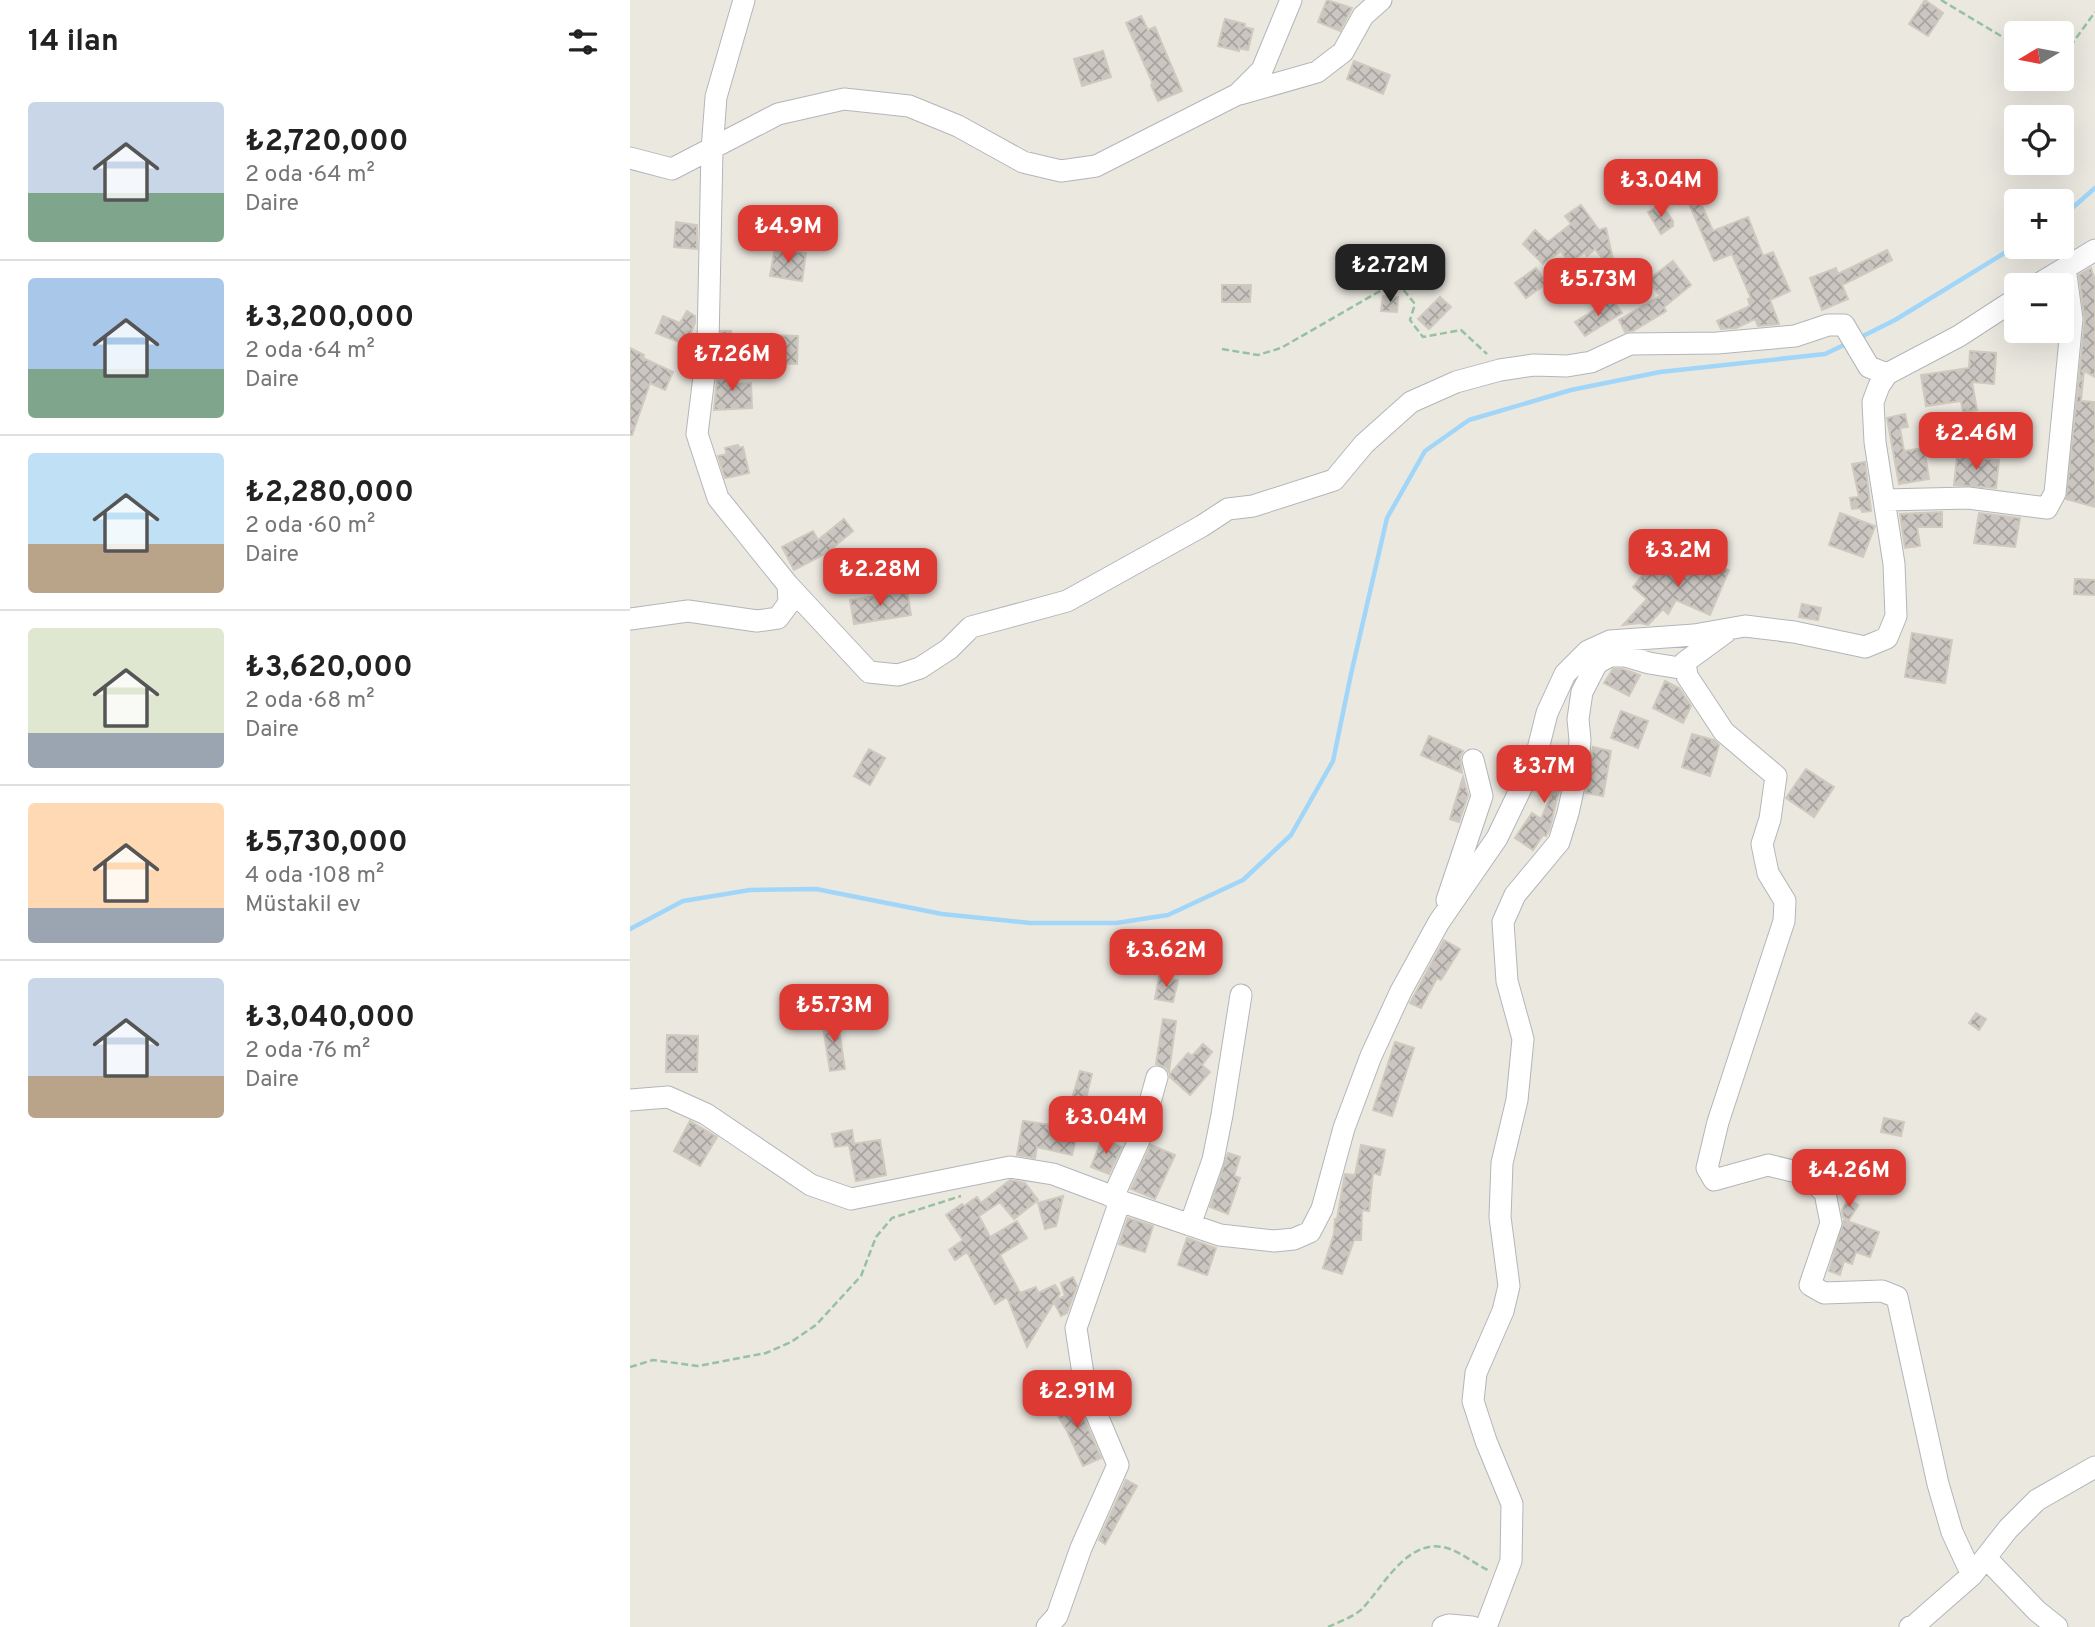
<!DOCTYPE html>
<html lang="tr">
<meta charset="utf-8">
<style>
body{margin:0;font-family:Overpass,sans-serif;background:#f6f6f6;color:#222;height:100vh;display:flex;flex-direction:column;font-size:26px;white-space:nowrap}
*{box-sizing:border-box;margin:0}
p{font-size:23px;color:#767676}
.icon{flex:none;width:38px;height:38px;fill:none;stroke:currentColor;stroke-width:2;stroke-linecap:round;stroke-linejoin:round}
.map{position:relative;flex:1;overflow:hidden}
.details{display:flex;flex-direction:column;background:#fff;width:630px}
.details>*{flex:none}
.needle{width:46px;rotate:260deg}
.tools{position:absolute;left:1374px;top:21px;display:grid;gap:14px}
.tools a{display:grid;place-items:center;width:70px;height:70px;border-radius:7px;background:#fff;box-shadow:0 7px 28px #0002;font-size:35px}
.price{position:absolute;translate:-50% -60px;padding:0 16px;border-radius:14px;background:#dd3a33;color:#fff;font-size:23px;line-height:46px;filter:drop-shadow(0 2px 4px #0008)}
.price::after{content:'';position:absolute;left:50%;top:42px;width:21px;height:16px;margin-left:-10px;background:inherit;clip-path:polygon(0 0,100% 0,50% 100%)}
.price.active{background:#222;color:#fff}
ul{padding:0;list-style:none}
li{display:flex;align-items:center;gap:21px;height:175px;padding:0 28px}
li+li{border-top:2px solid #e0e0e0}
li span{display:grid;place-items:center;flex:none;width:196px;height:140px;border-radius:7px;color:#555}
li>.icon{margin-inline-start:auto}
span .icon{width:84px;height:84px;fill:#fffc;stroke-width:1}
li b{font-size:30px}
h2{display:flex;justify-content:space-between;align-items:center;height:84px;padding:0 28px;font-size:30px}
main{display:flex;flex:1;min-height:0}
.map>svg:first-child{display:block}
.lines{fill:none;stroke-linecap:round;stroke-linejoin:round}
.stream{stroke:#a1d6f9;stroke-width:4.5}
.building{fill:url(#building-cross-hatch);stroke:#cfc9be;stroke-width:2}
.minor-casing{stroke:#b2b6ba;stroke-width:23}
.path{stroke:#97c1a1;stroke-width:2.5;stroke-dasharray:7 3.5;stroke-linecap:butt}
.minor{stroke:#fff;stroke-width:21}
</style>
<main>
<section class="details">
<h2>14 ilan<svg class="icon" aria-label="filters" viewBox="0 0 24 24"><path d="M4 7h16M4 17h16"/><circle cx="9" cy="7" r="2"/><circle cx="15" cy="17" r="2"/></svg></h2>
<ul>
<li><span style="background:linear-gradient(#c9d6e8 65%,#7fa58c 0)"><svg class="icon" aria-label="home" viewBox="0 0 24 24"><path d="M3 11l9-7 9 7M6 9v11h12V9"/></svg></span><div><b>₺2,720,000</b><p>2 oda · 64 m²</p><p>Daire</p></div></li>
<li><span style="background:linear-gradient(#a9c7e8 65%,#7fa58c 0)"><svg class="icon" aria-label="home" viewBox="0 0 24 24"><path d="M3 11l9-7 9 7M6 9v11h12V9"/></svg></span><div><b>₺3,200,000</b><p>2 oda · 64 m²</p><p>Daire</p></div></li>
<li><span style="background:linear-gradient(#bfe0f5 65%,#b9a48a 0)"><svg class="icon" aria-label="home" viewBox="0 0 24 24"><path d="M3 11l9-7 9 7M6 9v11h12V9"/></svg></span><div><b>₺2,280,000</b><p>2 oda · 60 m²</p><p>Daire</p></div></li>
<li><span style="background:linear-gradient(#dfe7d0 75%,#9aa5b1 0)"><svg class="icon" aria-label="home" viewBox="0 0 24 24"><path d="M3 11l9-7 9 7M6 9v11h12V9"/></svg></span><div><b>₺3,620,000</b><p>2 oda · 68 m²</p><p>Daire</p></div></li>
<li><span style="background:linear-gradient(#ffd9b3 75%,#9aa5b1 0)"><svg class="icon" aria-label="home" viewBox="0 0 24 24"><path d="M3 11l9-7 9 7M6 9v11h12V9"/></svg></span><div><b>₺5,730,000</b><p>4 oda · 108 m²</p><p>Müstakil ev</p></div></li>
<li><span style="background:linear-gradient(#c9d6e8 70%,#b9a48a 0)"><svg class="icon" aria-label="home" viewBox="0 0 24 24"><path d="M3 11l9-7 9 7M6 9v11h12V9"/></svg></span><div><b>₺3,040,000</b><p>2 oda · 76 m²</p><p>Daire</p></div></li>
</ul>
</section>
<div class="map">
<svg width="1465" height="1627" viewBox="0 0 1465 1627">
<defs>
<pattern id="building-cross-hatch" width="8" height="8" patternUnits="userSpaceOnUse" patternTransform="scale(1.75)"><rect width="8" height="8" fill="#cbc6c1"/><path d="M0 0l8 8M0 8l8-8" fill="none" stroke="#a8a4a0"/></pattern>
</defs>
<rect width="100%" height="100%" fill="#ebe8e0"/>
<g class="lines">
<path class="stream" d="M1432,217L1465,188
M1227,339L1265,320L1386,246
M0,929L53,901L120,890L186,889L312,914L400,923H486L538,915L613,880L661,835L703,761L721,674L757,518L795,451L839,420L941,390L1030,372L1195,354L1216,344"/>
</g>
<path class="building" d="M697,0L722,8L710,31L688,22Z
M1295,0L1313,13L1298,36L1279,24Z
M511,16L518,30L525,27L552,91L528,101L521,85L523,84L496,23Z
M595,19L615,24L614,27L623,29L618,50L609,48V51L588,46Z
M473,51L481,77L452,86L444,59Z
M724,61L760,75L753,94L717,79Z
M1060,178H1063L1067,189L1065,190L1083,231L1118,217L1133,256L1143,252L1160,291L1140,300L1149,324L1128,326L1125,319L1106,328L1091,329L1087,321L1120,306L1118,299L1121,298L1102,254L1084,261L1050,183Z
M1031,204L1043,221V226L1031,234L1018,212Z
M951,205L969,230L976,228L987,277L965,249L957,256L955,252L939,263L931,251L913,264L893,244L905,230L918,242L941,224L935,216Z
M46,222L67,225V249L44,247Z
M145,248L176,253L172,281L140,276Z
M1257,250L1262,260L1212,285L1218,299L1192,310L1180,278L1206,268L1208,274Z
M1043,261L1061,285L1034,307L1036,311L1003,331L995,332L989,320L1030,296L1018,280Z
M906,268L917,283L896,298L885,283Z
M1461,268L1465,280V377L1454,371L1451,401L1465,402V507L1436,499L1455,320L1449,275Z
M592,285H621L620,302H592Z
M753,296L768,297L767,312L751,311Z
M810,297L821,307L799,329L788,319Z
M982,299L992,313L955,336L945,322Z
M57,311L65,316V323L56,345L26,333L33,316L50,323Z
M91,331H101V343H91Z
M142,335L168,336L167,364L141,363Z
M0,348L14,355L13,358L43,372L35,390L20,383L2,435H0Z
M1340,351L1366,353L1364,384L1342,382L1347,410L1333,412L1331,401L1296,406L1291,375L1339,368Z
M88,369H101L102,384L121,383L122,408L84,410Z
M1275,414L1278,427L1270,428L1274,451L1294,448L1299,479L1269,484L1257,418Z
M108,445L109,448L113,447L119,473L95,478L88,456L97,454L95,448Z
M1327,456L1369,460L1366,488L1324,485Z
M1235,462L1241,511L1232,512L1231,508L1222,509L1220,498L1229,497L1222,464Z
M1312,512V527H1287L1290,546L1275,548L1270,514Z
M1210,513L1245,526L1233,557L1199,545Z
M1349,513L1390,518L1385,547L1344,543Z
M214,519L223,531L195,554L164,570L152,547L183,531L188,540Z
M1028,557L1054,573L1060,560L1072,565L1074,559L1099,570L1080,615L1046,600L1038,614L1033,609L1018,625L1010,623L993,625L1017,599L1003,587L1016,571L1019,573Z
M1445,579L1465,580V595L1444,594Z
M277,591L281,615L224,624L220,600Z
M1172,604L1191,608L1188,620L1169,617Z
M1282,633L1322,640L1315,683L1275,677Z
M983,669H993L1010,675L999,696L974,683Z
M1035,681L1049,688L1061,706L1053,723L1023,708Z
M991,711L1018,721L1008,748L981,738Z
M1062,734L1084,740L1089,745L1080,776L1052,767Z
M799,736L833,751L830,757L832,773L791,755Z
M963,747L981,751L973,796L956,793Z
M239,749L255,758L240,785L224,776Z
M921,754L936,758L935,765L920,828L916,836L913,835L903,850L885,838L902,813L911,819L924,789L912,786Z
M1176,769L1204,787L1184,817L1156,798Z
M833,777L838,795L829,822L820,819Z
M814,940L830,949L811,980L807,978L791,1008L780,1003Z
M529,977L548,980L543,1002L525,999Z
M1346,1013L1356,1019L1349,1030L1339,1023Z
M207,1017L215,1069L200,1071L192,1020Z
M533,1019L546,1021L539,1072L536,1067L526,1064Z
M37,1035L68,1036L67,1072H36Z
M765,1042L784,1048L762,1116L743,1110Z
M573,1044L582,1052L572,1065L580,1072L560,1095L540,1077V1074L558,1053L562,1056Z
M450,1071L462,1074L442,1155L407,1147L405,1158L387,1155L393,1121L421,1125L422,1120L435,1123Z
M1254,1118L1274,1122L1271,1136L1251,1132Z
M60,1121L87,1137L70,1166L44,1151Z
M222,1130L224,1144H222L250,1140L256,1175L226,1181L219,1145L205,1147L202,1134Z
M472,1139L492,1147L479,1174L461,1167Z
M521,1145L545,1155L525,1199L501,1189Z
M731,1145L755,1150L750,1175L743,1173L739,1211L732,1210L731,1240H724L712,1274L693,1268L704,1234L705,1219H707L715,1174L725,1175Z
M598,1153L610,1157L604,1176L610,1178L598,1214L580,1207Z
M380,1180L395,1183L408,1200L384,1219L370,1202L349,1216L360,1237L387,1221L397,1238L370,1255L390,1293L406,1287L408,1293L425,1285L430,1293L426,1300L435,1296L431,1283L443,1277L447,1286L437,1313L431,1316L424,1302L397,1347L377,1297L365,1304L337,1252L325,1260L319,1250L333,1240L316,1215L332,1204L334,1206L347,1197L351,1203Z
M433,1196L426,1226L415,1229L408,1203Z
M1218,1199L1228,1205L1219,1220L1213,1217L1212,1210Z
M498,1218L523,1226L515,1252L489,1244Z
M1214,1220L1249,1232L1240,1257L1226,1252L1222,1264L1214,1261L1210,1275L1199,1271Z
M557,1238L586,1248L577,1275L548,1265Z
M444,1395L471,1458L453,1466L437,1431L422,1406Z
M496,1480L507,1486L475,1544L469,1540Z"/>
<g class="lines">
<defs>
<path id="minor" d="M114,0L86,97L82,150L78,344L67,434L88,498L158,585
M610,94L687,72L713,52L733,16L751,0
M0,158L42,169L148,114L214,99L279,106L328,126L393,162L431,171L466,166L608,94L632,70L661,0
M1407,285L1465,250
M1255,500L1338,498L1417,508L1425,493L1442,319L1435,268
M0,619L58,611L127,621L148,618L159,603L158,585L239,672L268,675L290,668L319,649L341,627L437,601L572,526L598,509L623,506L704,480L734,444L781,402L826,382L870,370L904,365L937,366L961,362L1000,344L1087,343L1132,339L1165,336L1198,325H1214L1239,367L1257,374
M1096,632L1055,662L1057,676L1094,732L1146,776L1140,819L1132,844L1138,873L1155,901L1154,921L1088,1122L1077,1168L1084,1180L1138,1165L1175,1174L1195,1193L1201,1223L1180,1285L1194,1293L1252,1291L1267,1297L1308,1484L1322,1532L1342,1575
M817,900L852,796L843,760
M0,1100L38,1097L76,1114L181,1185L221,1199L380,1167L423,1174L479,1195L490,1201L590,1235L644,1241L664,1239L680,1232L692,1209L714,1128L741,1056L771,991L809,922L867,838L906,757L917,713L935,674L958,651L980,641L1064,635L1115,626L1164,632L1235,647L1257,638L1266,616L1264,564L1245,442L1243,402L1249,386L1257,374L1329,336L1386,299
M483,1197L510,1138L527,1077
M560,1225L583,1160L592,1115L611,995
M1356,1558L1407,1611L1427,1627
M417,1627L427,1616L451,1548L488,1465L455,1387L446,1328L490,1201
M813,1627L819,1625L842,1627
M856,1627L881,1561L882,1504L856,1441L843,1401L846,1373L873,1311L879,1286L870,1217L872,1163L887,1100L893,1039L877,981L873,922L885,895L929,842L938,813L948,767L950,740L948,719L952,692L967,663L980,656H995L1019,663L1056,669
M1280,1627L1285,1625L1342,1575L1378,1529L1407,1500L1465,1467"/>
</defs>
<use href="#minor" class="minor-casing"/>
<path class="path" d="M1311,0L1386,45
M1432,53L1439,48L1465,12
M592,349L628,355L651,348L750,291L772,288L785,304L780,320L793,337L831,330L857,354
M0,1367L23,1360L68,1366L136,1353L161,1342L186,1325L231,1276L246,1237L262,1218L331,1196
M698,1627C709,1622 723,1617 732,1609C754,1586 779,1534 820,1549C833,1554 845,1564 858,1570"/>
<use href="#minor" class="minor"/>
</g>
</svg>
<div class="tools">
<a><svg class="needle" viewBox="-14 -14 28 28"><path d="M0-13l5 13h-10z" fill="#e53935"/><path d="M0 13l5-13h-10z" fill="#767676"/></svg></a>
<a><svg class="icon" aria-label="locate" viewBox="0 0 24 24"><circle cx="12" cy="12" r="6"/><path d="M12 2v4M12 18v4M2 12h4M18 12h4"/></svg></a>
<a>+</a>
<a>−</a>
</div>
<b class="price" style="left:1031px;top:219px">₺3.04M</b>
<b class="price" style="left:158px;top:265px">₺4.9M</b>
<b class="price active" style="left:760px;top:304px">₺2.72M</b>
<b class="price" style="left:968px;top:318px">₺5.73M</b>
<b class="price" style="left:102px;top:393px">₺7.26M</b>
<b class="price" style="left:1346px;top:472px">₺2.46M</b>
<b class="price" style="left:1048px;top:589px">₺3.2M</b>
<b class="price" style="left:250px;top:608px">₺2.28M</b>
<b class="price" style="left:914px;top:805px">₺3.7M</b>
<b class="price" style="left:536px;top:989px">₺3.62M</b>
<b class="price" style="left:204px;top:1044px">₺5.73M</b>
<b class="price" style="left:476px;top:1156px">₺3.04M</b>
<b class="price" style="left:1219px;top:1209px">₺4.26M</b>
<b class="price" style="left:447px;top:1430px">₺2.91M</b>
</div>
</main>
